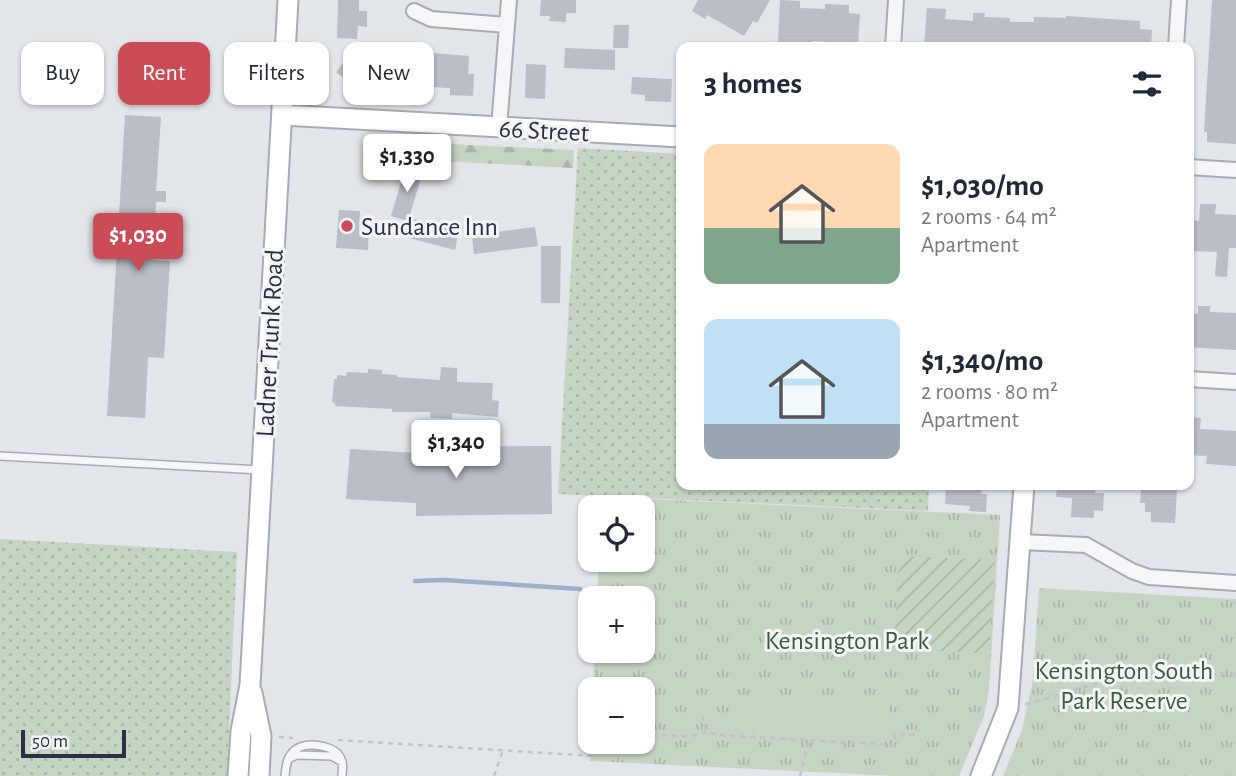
<!DOCTYPE html>
<meta charset="utf-8">
<style>
body{margin:0;font-family:"Alegreya Sans",sans-serif;background:#f2f2f3;color:#1f2937;height:100vh;display:flex;flex-direction:column;font-size:26px;white-space:nowrap}
*{box-sizing:border-box;margin:0}
p{font-size:23px;color:#747a83}
.icon{flex:none;width:38px;height:38px;fill:none;stroke:currentColor;stroke-width:2;stroke-linecap:round;stroke-linejoin:round}
.map{position:relative;flex:1;overflow:hidden}
.drawer{position:absolute;left:676px;top:42px;width:518px;height:448px;display:flex;flex-direction:column;background:#fff;border-radius:14px;box-shadow:0 2px 5px #0004}
.drawer>*{flex:none}
.hud{position:absolute;left:21px;top:42px;width:550px;height:63px;display:flex;gap:14px}
.fabs{position:absolute;left:578px;top:495px;display:grid;gap:14px}
.fabs a{display:grid;place-items:center;width:77px;height:77px;border-radius:14px;background:#fff;box-shadow:0 2px 5px #0004;font-size:35px}
.scale{position:absolute;left:21px;bottom:18px;width:105px;box-sizing:border-box;padding-left:7px;border:4px solid #2a3142;border-top:0;font-size:19px;line-height:24px;white-space:nowrap;color:#2a3142;-webkit-text-stroke:5px #f2f4f7;paint-order:stroke}
.price{position:absolute;translate:-50% -60px;padding:0 16px;border-radius:7px;background:#fff;color:#222;font-size:23px;line-height:46px;filter:drop-shadow(0 2px 4px #0008)}
.price::after{content:'';position:absolute;left:50%;top:42px;width:21px;height:16px;margin-left:-10px;background:inherit;clip-path:polygon(0 0,100% 0,50% 100%)}
.price.selected{background:#cb4b56;color:#fff}
ul{padding:0;list-style:none}
li{display:flex;align-items:center;gap:21px;height:175px;padding:0 28px}
li span{display:grid;place-items:center;flex:none;width:196px;height:140px;border-radius:14px;color:#555}
li>.icon{margin-inline-start:auto}
span .icon{width:84px;height:84px;fill:#fffc;stroke-width:1}
li b{font-size:30px}
h2{display:flex;justify-content:space-between;align-items:center;height:84px;padding:0 28px;font-size:30px}
.tag{padding:0 24px;border-radius:14px;background:#fff;box-shadow:0 2px 5px #0004;font-size:24px;line-height:63px}
.tag.selected{background:#cb4b56;color:#fff}
.map>svg:first-child{display:block}
.grass{fill:url(#grass-dots)}
.forest{fill:url(#forest-firs)}
.park{fill:url(#park-tufts)}
.garden{fill:url(#garden-furrows)}
.pitch{fill:#c6d4c3}
.lines{fill:none;stroke-linecap:round;stroke-linejoin:round}
.stream{stroke:#9eb0c9;stroke-width:4.5}
.building{fill:#b9bec7}
.lane-casing{stroke:#a7abb4;stroke-width:10}
.street-casing{stroke:#a7abb4;stroke-width:18}
.secondary-casing{stroke:#a7abb4;stroke-width:23}
.path{stroke:#c0c3c9;stroke-width:2.5;stroke-dasharray:5 5;stroke-linecap:butt}
.lane{stroke:#f5f6f8;stroke-width:7}
.street{stroke:#f5f6f8;stroke-width:14}
.secondary{stroke:#fff;stroke-width:19}
.poi-dot{fill:#cb4b56;stroke:#f2f4f7;stroke-width:2.5}
.labels{text-anchor:middle;stroke-width:6;stroke-linejoin:round;paint-order:stroke}
.street-label{font-size:26px;fill:#2a3142;stroke:#f2f4f7}
.poi-label{font-size:26px;fill:#2a3142;stroke:#f2f4f7;text-anchor:start}
.park-label{font-size:26px;fill:#3d5d38;stroke:#f2f4f7}
</style>
<div class="map">
<svg width="1236" height="776" viewBox="0 0 1236 776">
<defs>
<pattern id="grass-dots" width="8" height="8" patternUnits="userSpaceOnUse" patternTransform="scale(1.75)"><rect width="8" height="8" fill="#c6d4c3"/><path d="M2 2h.1M6 6h.1" fill="none" stroke="#aab6a9" stroke-width="1.8" stroke-linecap="round"/></pattern>
<pattern id="forest-firs" width="22" height="20" patternUnits="userSpaceOnUse" patternTransform="scale(1.75)"><rect width="22" height="20" fill="#c6d4c3"/><path d="M5 1l3.5 6h-7zM16 11l3.5 6h-7z" fill="#aab6a9"/></pattern>
<pattern id="park-tufts" width="24" height="20" patternUnits="userSpaceOnUse" patternTransform="scale(1.75)"><rect width="24" height="20" fill="#c6d4c3"/><path d="M3 7l-1-3M5 7V3M7 7l1-3M15 17l-1-3M17 17v-4M19 17l1-3" fill="none" stroke="#aab6a9"/></pattern>
<pattern id="garden-furrows" width="10" height="10" patternUnits="userSpaceOnUse" patternTransform="scale(1.75)"><rect width="10" height="10" fill="#c6d4c3"/><path d="M-1 1l2-2M0 10L10 0M9 11l2-2" fill="none" stroke="#aab6a9"/></pattern>
</defs>
<rect width="100%" height="100%" fill="#e2e5ea"/>
<path class="grass" d="M578,148L681,154V485H929L928,511L558,494Z
M0,539L237,552L227,776H0Z"/>
<path class="forest" d="M368,140L574,150L573,168L367,157Z"/>
<path class="park" d="M602,497L1000,515L989,690L984,716L959,776H898L590,761L591,742H642V690L593,689L595,651H642V598H597L599,560H642V508L601,507Z
M1039,588L1236,599V776H1003L1022,730L1033,680Z"/>
<path class="garden" d="M899,556L995,560L989,654L894,648Z"/>
<path class="pitch" d="M735,695L890,703L888,742L733,734Z"/>
<g class="lines">
<path class="stream" d="M415,581L444,580L580,589"/>
</g>
<path class="building" d="M338,0H359V11H367V27L358,26L357,39L337,38Z
M541,0H576V13H566V22L549,21L550,16H540Z
M698,0H770L757,23L753,21L744,36L707,15L705,19L692,11Z
M780,0L800,1V8L825,9V4L849,5V13L860,14L858,44L813,41L812,44L778,43Z
M1212,0H1236V144L1207,142V132H1204Z
M927,8L946,9L945,19L973,21V13H985L984,17L1010,18V22H1034V17L1066,18V16L1140,21V29L1152,30L1151,47H1120V45L1097,43L1096,47H1064V45L1030,44V47H924Z
M614,25H629L628,48H613Z
M357,46L370,57L364,65L377,66L357,89L336,72Z
M565,48L615,50V70L564,68Z
M432,53L469,56L468,74H474L473,96L450,95V88L415,86L414,89L386,88L387,71L394,77L395,54L432,56Z
M526,64L546,65L545,99L525,98Z
M632,77L672,79L671,102L645,101V95L631,94Z
M125,115L161,117L156,191H166V202H156L153,260L170,261L164,358L148,357L145,418L107,416Z
M406,166L423,171L408,221L391,216Z
M1200,204H1216L1215,214L1236,215V248H1229L1227,277L1215,276L1217,252L1188,251V220L1199,221Z
M339,210L360,211L359,230H369L368,250L336,248Z
M410,218L459,230L455,250L405,237Z
M535,227L538,246L474,254L472,235Z
M541,246H561L560,303H541Z
M1198,306H1210V312L1236,313V350L1188,347V313L1198,314Z
M441,367L457,368V382L493,383L492,400L499,401L498,417L452,413V419L430,418V412H392V409L335,406V403L332,402L334,379H337V375L346,376L347,372L368,373V369L382,370V374L397,375V377L440,380Z
M1188,417L1201,418L1200,429L1236,431V466L1206,464L1207,456L1188,455Z
M551,446L552,514L416,516V503L346,499L350,449L417,453V447Z
M946,485H982L981,494H987L986,512L969,511L970,506L945,504Z
M1057,485H1096L1095,493H1104L1103,511L1094,510V518L1071,517L1072,498L1056,497Z
M1141,488L1177,490L1175,523L1151,522V512H1145V503H1140Z"/>
<g class="lines">
<defs>
<path id="lane" d="M0,456L262,470
M290,758L297,755L332,756L342,762
M285,776C286,766 287,756 295,750C307,741 336,745 341,759C344,764 342,770 342,776"/>
<path id="street" d="M414,11L431,19L507,25
M893,47L896,0
M1176,47L1179,0
M499,128L509,0
M1188,167L1236,170
M1188,379L1236,382
M1021,542L1086,545L1132,571L1149,577L1236,583"/>
<path id="secondary" d="M282,115L681,137
M252,693L261,736L259,776
M238,776L241,731L250,685L288,0
M981,776L1008,708L1024,485"/>
</defs>
<use href="#lane" class="lane-casing"/>
<use href="#street" class="street-casing"/>
<use href="#secondary" class="secondary-casing"/>
<path class="path" d="M1025,704C1054,698 1083,686 1113,679C1154,670 1195,673 1236,675
M703,715C703,727 706,732 718,735L894,745L895,734L913,735L920,730
M279,737L293,738
M642,738C663,731 688,742 707,731
M338,740L594,756L632,742
M494,776L503,750
M800,776L809,740"/>
<use href="#lane" class="lane"/>
<use href="#street" class="street"/>
<use href="#secondary" class="secondary"/>
</g>
<circle class="poi-dot" cx="347" cy="226" r="7"/>
<g class="labels">
<g class="street-label">
<text transform="translate(544 130) rotate(3)" y="9">66 Street</text>
<text transform="translate(269 343) rotate(-87)" y="9">Ladner Trunk Road</text>
</g>
<g class="poi-label">
<text x="361" y="235">Sundance Inn</text>
</g>
<g class="park-label">
<text x="847" y="649">Kensington Park</text>
<text x="1124" y="679">Kensington South<tspan x="1124" dy="30">Park Reserve</tspan></text>
</g>
</g>
</svg>
<div class="fabs">
<a><svg class="icon" aria-label="locate" viewBox="0 0 24 24"><circle cx="12" cy="12" r="6"/><path d="M12 2v4M12 18v4M2 12h4M18 12h4"/></svg></a>
<a>+</a>
<a>−</a>
</div>
<div class="scale">50 m</div>
<b class="price" style="left:407px;top:194px">$1,330</b>
<b class="price selected" style="left:138px;top:273px">$1,030</b>
<b class="price" style="left:456px;top:480px">$1,340</b>
<div class="hud">
<a class="tag">Buy</a>
<a class="tag selected">Rent</a>
<a class="tag">Filters</a>
<a class="tag">New</a>
</div>
<section class="drawer">
<h2>3 homes<svg class="icon" aria-label="filters" viewBox="0 0 24 24"><path d="M4 7h16M4 17h16"/><circle cx="9" cy="7" r="2"/><circle cx="15" cy="17" r="2"/></svg></h2>
<ul>
<li><span style="background:linear-gradient(#ffd9b3 60%,#7fa58c 0)"><svg class="icon" aria-label="home" viewBox="0 0 24 24"><path d="M3 11l9-7 9 7M6 9v11h12V9"/></svg></span><div><b>$1,030/mo</b><p>2 rooms · 64 m²</p><p>Apartment</p></div></li>
<li><span style="background:linear-gradient(#bfe0f5 75%,#9aa5b1 0)"><svg class="icon" aria-label="home" viewBox="0 0 24 24"><path d="M3 11l9-7 9 7M6 9v11h12V9"/></svg></span><div><b>$1,340/mo</b><p>2 rooms · 80 m²</p><p>Apartment</p></div></li>
</ul>
</section>
</div>
